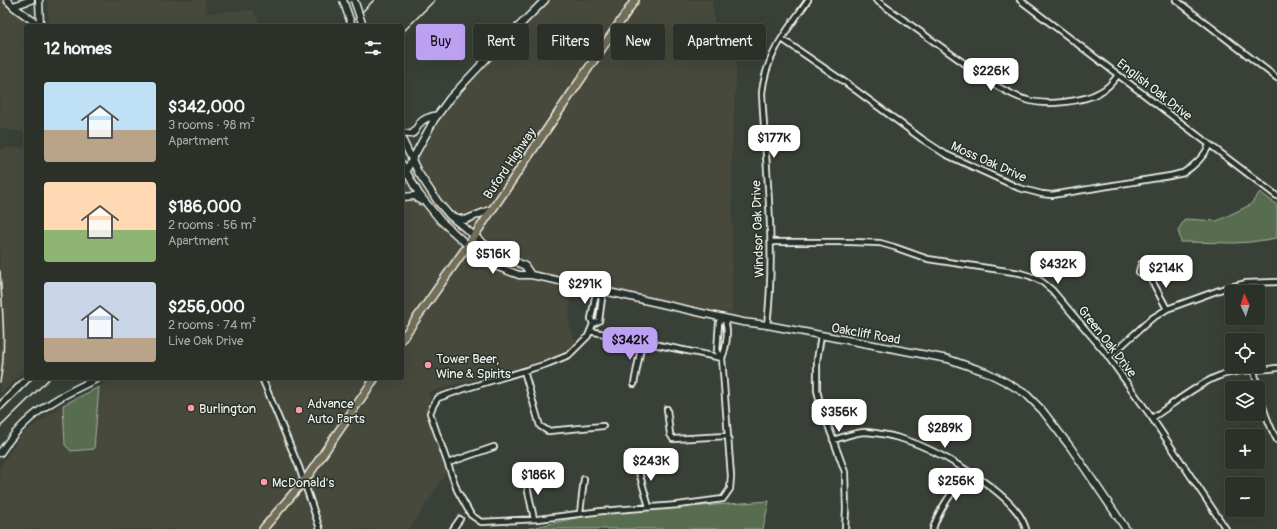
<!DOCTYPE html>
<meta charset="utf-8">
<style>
body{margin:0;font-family:Pangolin,sans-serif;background:#373c35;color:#f1f3f6;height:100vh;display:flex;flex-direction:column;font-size:15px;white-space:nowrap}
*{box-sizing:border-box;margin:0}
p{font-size:13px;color:#a6a9a8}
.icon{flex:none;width:22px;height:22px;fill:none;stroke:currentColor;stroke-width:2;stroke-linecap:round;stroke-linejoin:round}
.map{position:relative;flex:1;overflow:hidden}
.drawer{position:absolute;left:24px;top:24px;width:380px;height:356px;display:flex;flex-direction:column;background:#2b3029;border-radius:4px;box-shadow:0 4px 16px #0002,0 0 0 1px #474b46}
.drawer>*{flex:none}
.guide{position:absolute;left:416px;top:24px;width:380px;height:36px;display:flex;gap:8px}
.needle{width:26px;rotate:356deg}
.controls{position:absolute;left:1225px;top:285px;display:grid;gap:8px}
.controls a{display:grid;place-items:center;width:40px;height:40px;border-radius:4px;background:#2b3029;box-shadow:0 4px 16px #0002,0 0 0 1px #474b46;font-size:20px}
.price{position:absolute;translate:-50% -34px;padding:0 9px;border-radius:8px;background:#fff;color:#222;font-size:13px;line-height:26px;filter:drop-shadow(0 1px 2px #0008)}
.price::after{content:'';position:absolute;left:50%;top:24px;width:12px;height:9px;margin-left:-6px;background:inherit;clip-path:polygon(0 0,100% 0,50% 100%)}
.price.on{background:#bca0f2;color:#111}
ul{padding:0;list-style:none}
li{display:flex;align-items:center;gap:12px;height:100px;padding:0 20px}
li span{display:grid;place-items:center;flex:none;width:112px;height:80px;border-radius:4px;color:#555}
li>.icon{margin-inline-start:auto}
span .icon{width:48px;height:48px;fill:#fffc;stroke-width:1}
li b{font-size:17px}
h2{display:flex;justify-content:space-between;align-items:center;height:48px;padding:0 20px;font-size:17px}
.tag{padding:0 14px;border-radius:4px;background:#2b3029;box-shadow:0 4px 16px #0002,0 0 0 1px #474b46;font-size:14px;line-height:36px}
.tag.on{background:#bca0f2;color:#111}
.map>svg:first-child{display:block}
.built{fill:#464a3e}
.green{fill:#596d50;stroke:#a6af9c}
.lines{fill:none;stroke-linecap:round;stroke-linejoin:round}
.street-casing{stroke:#f4f1e8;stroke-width:8}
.secondary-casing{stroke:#f4f1e8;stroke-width:9}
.primary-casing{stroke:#f4f1e8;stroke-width:10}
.street{stroke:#26332d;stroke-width:4.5}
.secondary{stroke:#26332d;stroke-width:6}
.primary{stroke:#726e59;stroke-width:7}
.rail{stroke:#f4f1e8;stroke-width:1.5}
.secondary-bridge-casing{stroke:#f4f1e8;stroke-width:9;stroke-linecap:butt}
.secondary-bridge{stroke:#26332d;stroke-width:6}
.poi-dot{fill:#ff9aa2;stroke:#26332d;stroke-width:1.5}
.labels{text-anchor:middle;stroke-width:3;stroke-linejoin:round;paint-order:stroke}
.street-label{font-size:13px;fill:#f4f1e8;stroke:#26332d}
.poi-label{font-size:13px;fill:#f4f1e8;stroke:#26332d;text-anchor:start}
</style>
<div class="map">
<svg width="1277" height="529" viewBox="0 0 1277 529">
<rect width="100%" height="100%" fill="#394037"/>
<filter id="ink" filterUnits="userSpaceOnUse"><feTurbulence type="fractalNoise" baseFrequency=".025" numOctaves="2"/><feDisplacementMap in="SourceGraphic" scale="8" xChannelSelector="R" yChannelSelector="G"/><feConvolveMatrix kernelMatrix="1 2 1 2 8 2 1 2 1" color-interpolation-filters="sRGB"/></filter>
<g filter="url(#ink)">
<path class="built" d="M0,0H3L26,21L29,26H26V133L0,128Z
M47,0H205L206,13L253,10L261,26H49Z
M546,0H712L716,41L737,54L732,151V313L571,284L569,325L579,350L428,392L448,470L410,529H0V467L21,435L63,405L65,445L94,449L99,387L112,378H402V182L421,139L463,85Z
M26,147V368L0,394V149Z"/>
<path class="green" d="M1260,192L1277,205V238L1251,242L1234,243L1181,242L1178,230L1185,219L1217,221L1250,205Z
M99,387L94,449L71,451L65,445L63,405Z
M769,501L763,529H527L593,514Z"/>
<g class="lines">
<defs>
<path id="street" d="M876,0L993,84C1004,90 1015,97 1027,100C1045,106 1084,102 1100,92C1108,88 1113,82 1118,75
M1020,0L1277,196
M1176,0L1277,78
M782,39L846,83L922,139L945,154L1019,188L1042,194L1052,195L1170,176C1174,175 1179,174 1183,173C1193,167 1205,156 1209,145
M771,242H851L880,243L894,247L928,259L1020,273L1030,276L1041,281L1052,290L1104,351L1152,418L1226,529
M1146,262L1150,264L1153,267L1152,275L1150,277L1145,276L1139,272L1141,264Z
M1150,277L1167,309
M600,290L599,295L602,298L599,321L593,324L588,336L569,355L547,364L464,389L438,398L434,404L430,413L457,490L471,515L481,522L538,519L602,511L678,505L723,499L730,489L731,476L722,358C727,346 729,329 724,318L719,322L717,351L722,358
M593,324L591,319L595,297L599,295
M767,325C776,248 766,170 762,93C766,54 787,31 808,0
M590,331L722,358
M821,336L817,360V390L820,403L845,472L846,509L845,529
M1109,357L1151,319L1167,309L1225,288L1247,283L1277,282
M1254,370L1258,388
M524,371L540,426L548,431L603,426
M262,378L299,467L320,529
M634,384L642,342
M1258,390C1263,408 1268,424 1277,440
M667,409L670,434L673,439L727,436
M1152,418C1172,405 1192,388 1214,378C1233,369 1256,371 1277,368
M833,440C844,437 855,432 866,432C877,433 889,435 899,438C933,447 996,484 1018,513C1021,517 1024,523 1026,529
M636,462L649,507
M448,463L494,447
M525,477L534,519
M580,513L584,479
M453,529L460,519
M933,529C939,508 955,489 968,471"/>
<path id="secondary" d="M7,0L14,7L40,26
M39,0L40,26
M13,6L31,0
M402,132C417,139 414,127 422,121C426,118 433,116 438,115
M402,139L418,172L438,202L450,216L493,251L525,266L531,275
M402,164L419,194L440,220L484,260L495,266L519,275H531L551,279L724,318L743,322L767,325L948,359L986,372L1006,382L1026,394L1042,410L1071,448L1126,529
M402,178L434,120L450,98L491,54L545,0
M402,197L415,196L421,201
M452,216L465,220L492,209
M0,406L28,378
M0,453C13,434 31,415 51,403C66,393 82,386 98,378"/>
<path id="primary" d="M402,339L468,245L635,0
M263,529L308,476L375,378"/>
</defs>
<use href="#street" class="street-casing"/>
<use href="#secondary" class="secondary-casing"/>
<use href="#primary" class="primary-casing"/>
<use href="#street" class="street"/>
<use href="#secondary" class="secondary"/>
<use href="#primary" class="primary"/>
<path class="rail" d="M348,26L374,0
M402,33L435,0
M0,271C2,308 7,346 0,382
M0,427L50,378"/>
<defs>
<path id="secondary-bridge" d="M343,0L352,26
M354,0L363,26"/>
</defs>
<use href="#secondary-bridge" class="secondary-bridge-casing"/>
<use href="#secondary-bridge" class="secondary-bridge"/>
</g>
</g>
<g class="poi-dot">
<circle cx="428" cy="365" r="4"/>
<circle cx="191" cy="408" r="4"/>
<circle cx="299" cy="410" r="4"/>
<circle cx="264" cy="482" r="4"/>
</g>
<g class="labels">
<g class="street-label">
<text transform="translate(1155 89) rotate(38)" y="5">English Oak Drive</text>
<text transform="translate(989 161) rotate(24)" y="5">Moss Oak Drive</text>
<text transform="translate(509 163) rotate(-56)" y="5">Buford Highway</text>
<text transform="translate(757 229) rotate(-92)" y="5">Windsor Oak Drive</text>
<text transform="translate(866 333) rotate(10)" y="5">Oakcliff Road</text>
<text transform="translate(1108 341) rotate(52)" y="5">Green Oak Drive</text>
</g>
<g class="poi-label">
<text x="436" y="363">Tower Beer,<tspan x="436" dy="15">Wine &amp; Spirits</tspan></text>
<text x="307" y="408">Advance<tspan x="307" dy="15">Auto Parts</tspan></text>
<text x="199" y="413">Burlington</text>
<text x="272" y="487">McDonald's</text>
</g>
</g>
</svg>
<div class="controls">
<a><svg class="needle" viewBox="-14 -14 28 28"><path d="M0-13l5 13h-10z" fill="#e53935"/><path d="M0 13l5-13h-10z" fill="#a6a9a8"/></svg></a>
<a><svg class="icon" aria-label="locate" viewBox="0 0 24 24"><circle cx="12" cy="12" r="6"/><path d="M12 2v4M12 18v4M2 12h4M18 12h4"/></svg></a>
<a><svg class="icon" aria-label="layers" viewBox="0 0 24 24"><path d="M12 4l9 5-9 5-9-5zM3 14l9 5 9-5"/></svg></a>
<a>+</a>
<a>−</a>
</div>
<b class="price" style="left:991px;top:92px">$226K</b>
<b class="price" style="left:774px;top:159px">$177K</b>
<b class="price" style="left:493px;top:275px">$516K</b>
<b class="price" style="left:1058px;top:285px">$432K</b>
<b class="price" style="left:1166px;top:289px">$214K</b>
<b class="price" style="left:585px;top:305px">$291K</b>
<b class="price on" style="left:630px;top:361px">$342K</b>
<b class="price" style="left:839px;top:433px">$356K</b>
<b class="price" style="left:945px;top:449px">$289K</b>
<b class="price" style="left:651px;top:482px">$243K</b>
<b class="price" style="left:538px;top:496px">$186K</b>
<b class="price" style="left:956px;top:502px">$256K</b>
<div class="guide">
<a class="tag on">Buy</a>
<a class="tag">Rent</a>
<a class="tag">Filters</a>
<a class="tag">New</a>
<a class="tag">Apartment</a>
</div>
<section class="drawer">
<h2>12 homes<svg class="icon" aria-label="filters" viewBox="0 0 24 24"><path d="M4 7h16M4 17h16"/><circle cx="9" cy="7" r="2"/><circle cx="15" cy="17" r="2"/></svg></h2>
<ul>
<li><span style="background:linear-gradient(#bfe0f5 60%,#b9a48a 0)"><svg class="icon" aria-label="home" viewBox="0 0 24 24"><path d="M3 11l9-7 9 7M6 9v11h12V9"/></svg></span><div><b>$342,000</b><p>3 rooms · 98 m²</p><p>Apartment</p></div></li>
<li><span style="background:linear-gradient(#ffd9b3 60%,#8fb573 0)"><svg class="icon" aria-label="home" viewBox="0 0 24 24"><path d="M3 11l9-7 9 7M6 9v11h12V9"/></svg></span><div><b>$186,000</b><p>2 rooms · 56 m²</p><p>Apartment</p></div></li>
<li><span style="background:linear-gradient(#c9d6e8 70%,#b9a48a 0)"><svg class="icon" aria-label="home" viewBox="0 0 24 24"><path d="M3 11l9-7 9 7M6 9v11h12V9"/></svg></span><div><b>$256,000</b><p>2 rooms · 74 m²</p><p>Live Oak Drive</p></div></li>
</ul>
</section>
</div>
